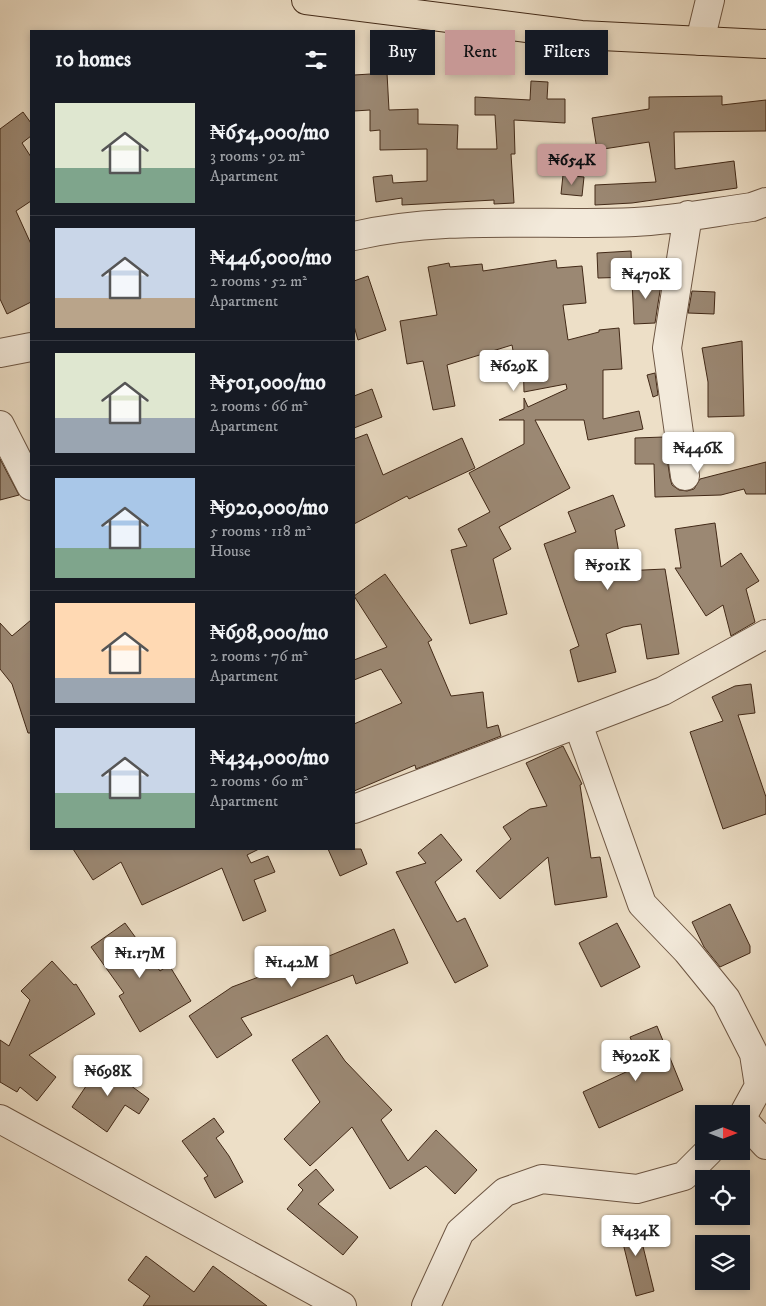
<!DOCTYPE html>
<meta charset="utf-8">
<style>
body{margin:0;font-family:"IM FELL DW Pica",serif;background:#242831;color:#f1f3f6;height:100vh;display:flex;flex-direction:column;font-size:19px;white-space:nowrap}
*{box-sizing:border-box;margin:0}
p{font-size:16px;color:#9ea1a6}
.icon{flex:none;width:28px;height:28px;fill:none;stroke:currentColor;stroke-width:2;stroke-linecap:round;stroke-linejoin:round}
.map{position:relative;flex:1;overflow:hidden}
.panel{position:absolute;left:30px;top:30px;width:325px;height:820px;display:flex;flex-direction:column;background:#171b24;border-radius:0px;box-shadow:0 2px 8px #0003}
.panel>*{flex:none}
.top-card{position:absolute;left:370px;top:30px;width:320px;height:45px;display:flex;gap:10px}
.needle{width:32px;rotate:90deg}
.fabs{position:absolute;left:695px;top:1105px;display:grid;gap:10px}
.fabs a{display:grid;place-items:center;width:55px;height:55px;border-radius:0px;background:#171b24;box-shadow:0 2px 8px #0003;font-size:25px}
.price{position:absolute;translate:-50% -42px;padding:0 11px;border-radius:5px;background:#fff;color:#222;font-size:16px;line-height:32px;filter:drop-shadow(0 1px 2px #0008)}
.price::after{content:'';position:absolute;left:50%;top:30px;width:15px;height:11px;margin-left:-8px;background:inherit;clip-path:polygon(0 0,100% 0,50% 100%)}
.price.selected{background:#c59692;color:#111}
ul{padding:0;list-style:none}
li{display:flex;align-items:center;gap:15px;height:125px;padding:0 25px}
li+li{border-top:1px solid #363941}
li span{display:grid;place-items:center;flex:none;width:140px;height:100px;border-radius:0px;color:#555}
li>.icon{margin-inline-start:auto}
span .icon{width:60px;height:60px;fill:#fffc;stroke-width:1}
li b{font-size:21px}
h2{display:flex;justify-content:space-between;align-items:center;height:60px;padding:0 25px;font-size:21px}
.chip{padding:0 18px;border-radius:0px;background:#171b24;box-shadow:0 2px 8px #0003;font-size:18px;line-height:45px}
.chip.selected{background:#c59692;color:#111}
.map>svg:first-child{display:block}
.building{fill:#9b8873;stroke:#422917}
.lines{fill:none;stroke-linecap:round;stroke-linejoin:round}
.minor-casing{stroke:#6d5643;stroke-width:30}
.major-casing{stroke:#422917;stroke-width:30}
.minor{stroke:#f3eadb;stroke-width:28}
.major{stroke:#eddfc7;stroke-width:28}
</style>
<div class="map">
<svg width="766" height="1306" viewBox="0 0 766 1306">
<rect width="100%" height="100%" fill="#eddfc7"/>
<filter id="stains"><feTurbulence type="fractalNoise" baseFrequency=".004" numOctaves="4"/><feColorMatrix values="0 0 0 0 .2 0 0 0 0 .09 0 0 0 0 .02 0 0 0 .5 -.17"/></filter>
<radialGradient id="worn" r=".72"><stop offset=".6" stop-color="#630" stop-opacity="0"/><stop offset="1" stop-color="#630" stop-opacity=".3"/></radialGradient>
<path class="building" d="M387,73L389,110L418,109V124L458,125L457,149H497L495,115H475V97L530,100L531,81L548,82L547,99H565V123L514,120L515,154H511L514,203L494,204V200L402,205V198L376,202L373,177L392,175L393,183L427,181V149L380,150V130L370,131V110L354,111V75Z
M722,96V105L766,100V131L674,132L675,169L734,161L737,188L632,203L595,205V185L656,182L649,142L597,150L592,118L649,109V97Z
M23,112L31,123V136L22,143L31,157V201L16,211L31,244V302L7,314L0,299V129Z
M563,175L584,177L582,196L561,194Z
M631,251L632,277L598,278L597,253Z
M556,260L557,268L582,266L586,303L563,305L568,340L599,332V330L619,328L622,369L603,370V419L639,411L643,429L588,440L584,420H535L570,488L499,527L511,549L493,559L507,614L470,624L451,550L467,546L458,529L490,512L469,473L524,444V420H499L524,409V398L528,407L567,389L566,384L524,392L523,354L514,356L512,345L447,365L455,406L433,410L423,361L407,364L400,321L437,315L428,267L449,263L450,267L482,264L483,271Z
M368,276L386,330L358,340L354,326V281Z
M662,278L655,323L634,324L632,280Z
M692,291L715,292L714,314L688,313Z
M742,341L744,416L708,417V382L702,348Z
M655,373L658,395L653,397L647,375Z
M372,389L382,417L354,428V396Z
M367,434L383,475L462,438L475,468L409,499L407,496L354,524V439Z
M664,437L670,478L672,485L679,490L687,491L694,489L700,479L766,462V494H746L744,489L721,495L655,497L654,464H635V438Z
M0,459L19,495L0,500Z
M613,495L625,526L615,530L622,571L665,569L679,654L647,659L641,624L623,627L606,634L616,672L578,682L570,650L579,646L544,544L576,532L568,512Z
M715,523L721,567L741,553L759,581L746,589L755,622L731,636L723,605L706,616L675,568H681L675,529Z
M385,574L432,640L428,642L451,696L483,692L487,728L498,725L501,736L416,769L415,765L354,791V724L402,703L381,669L354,680V660L387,647L354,596Z
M31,620V733H28L12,684L0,669V623L12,636Z
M751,684L755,713L738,715L766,797V814L723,829L690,732L723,721L712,697L735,686Z
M563,746L582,784L580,785L591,858L600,857L607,897L555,905L548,857L500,899L476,871L511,839L503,827L530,809L547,806L526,763Z
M441,834L462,860L435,882L457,922L465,918L488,966L455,983L396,872L426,863L418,853Z
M73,849H259L247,855L251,863L268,856L275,872L254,880L266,911L243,921L222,868L142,905L121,862L93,880Z
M328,849H361L367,864L340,876Z
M730,904L750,946V953L720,967L704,947L692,922Z
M125,923L160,971L169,965L191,1001L140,1032L119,996L124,993L91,947Z
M617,923L640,967L601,987L579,943Z
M394,929L408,963L356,984L353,975L241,1018L252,1035L217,1058L189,1016L232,987L328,951L329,956Z
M52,961L74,985L76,984L95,1014L29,1055L56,1077L37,1101L20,1087L17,1092L0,1082V1040L9,1046L30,1000L21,991Z
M657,1026L683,1090L599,1128L583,1092L641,1065L630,1037Z
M327,1035L345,1061L392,1110L381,1120L408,1161L436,1130L477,1170L455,1194L426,1166L390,1189L352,1127L310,1166L284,1139L320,1102L292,1060Z
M105,1058L123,1070L119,1077L149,1099L139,1114L125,1105L107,1132L72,1107Z
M214,1118L224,1132L216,1138L229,1156L243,1182L215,1198L204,1178L208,1176L182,1141Z
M316,1169L334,1190L318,1204L358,1237L343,1255L287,1209L303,1190L298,1185Z
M636,1218L654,1291L636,1296L618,1223Z
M146,1256L194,1292L213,1266L267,1306H143L150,1296L128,1280Z"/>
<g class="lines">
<defs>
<path id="minor" d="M700,41L710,0
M354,236C445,215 542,226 635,222C674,220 714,212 752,207L766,202
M0,353L31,347
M0,425L31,486
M685,476L667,348L688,215
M578,724L642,904L687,951L726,999L754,1054L759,1086L741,1119
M354,809L663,691L766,634
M0,1119L342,1306
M742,1119L766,1145
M426,1306L460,1232L505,1192L542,1179L637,1189L684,1176L709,1151"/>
<path id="major" d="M306,0L581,35L766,44"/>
</defs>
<use href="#minor" class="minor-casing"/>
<use href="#major" class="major-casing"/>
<use href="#minor" class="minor"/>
<use href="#major" class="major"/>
</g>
<rect width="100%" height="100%" filter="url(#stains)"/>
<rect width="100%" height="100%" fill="url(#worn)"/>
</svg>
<div class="fabs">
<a><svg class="needle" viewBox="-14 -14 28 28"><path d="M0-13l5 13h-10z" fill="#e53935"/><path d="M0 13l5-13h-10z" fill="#9ea1a6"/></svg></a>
<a><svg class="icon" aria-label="locate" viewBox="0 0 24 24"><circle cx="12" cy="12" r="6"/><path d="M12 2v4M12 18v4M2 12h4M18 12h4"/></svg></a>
<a><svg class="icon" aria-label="layers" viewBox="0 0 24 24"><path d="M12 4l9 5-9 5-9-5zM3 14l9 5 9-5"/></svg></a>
</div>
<b class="price selected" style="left:572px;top:186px">₦654K</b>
<b class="price" style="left:646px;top:300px">₦470K</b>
<b class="price" style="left:514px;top:392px">₦629K</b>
<b class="price" style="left:698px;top:474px">₦446K</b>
<b class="price" style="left:608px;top:591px">₦501K</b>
<b class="price" style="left:140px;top:979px">₦1.17M</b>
<b class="price" style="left:292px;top:988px">₦1.42M</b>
<b class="price" style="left:636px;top:1082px">₦920K</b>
<b class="price" style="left:108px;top:1097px">₦698K</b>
<b class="price" style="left:636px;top:1257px">₦434K</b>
<div class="top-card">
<a class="chip">Buy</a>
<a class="chip selected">Rent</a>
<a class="chip">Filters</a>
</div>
<section class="panel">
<h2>10 homes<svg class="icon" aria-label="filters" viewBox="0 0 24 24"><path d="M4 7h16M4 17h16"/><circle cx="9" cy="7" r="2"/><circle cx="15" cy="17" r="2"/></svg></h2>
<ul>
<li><span style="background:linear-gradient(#dfe7d0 65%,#7fa58c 0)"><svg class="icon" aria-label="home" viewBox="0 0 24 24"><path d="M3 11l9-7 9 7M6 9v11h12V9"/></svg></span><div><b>₦654,000/mo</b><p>3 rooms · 92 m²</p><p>Apartment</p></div></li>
<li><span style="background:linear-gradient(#c9d6e8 70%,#b9a48a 0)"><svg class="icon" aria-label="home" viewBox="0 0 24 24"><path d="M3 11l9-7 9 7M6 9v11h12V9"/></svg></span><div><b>₦446,000/mo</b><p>2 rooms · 52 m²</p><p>Apartment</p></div></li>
<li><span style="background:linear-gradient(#dfe7d0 65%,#9aa5b1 0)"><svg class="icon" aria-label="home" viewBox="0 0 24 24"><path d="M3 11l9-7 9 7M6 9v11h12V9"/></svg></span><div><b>₦501,000/mo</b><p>2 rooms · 66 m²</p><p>Apartment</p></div></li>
<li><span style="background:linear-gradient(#a9c7e8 70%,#7fa58c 0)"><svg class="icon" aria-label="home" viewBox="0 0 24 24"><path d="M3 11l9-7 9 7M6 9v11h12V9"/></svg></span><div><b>₦920,000/mo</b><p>5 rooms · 118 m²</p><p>House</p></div></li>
<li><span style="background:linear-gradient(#ffd9b3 75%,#9aa5b1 0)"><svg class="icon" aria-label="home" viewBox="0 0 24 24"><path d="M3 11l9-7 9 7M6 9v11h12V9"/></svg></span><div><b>₦698,000/mo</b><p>2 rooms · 76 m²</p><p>Apartment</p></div></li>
<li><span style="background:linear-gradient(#c9d6e8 65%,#7fa58c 0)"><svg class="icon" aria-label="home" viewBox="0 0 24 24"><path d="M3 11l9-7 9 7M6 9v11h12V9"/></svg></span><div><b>₦434,000/mo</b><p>2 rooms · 60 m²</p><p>Apartment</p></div></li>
</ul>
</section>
</div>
